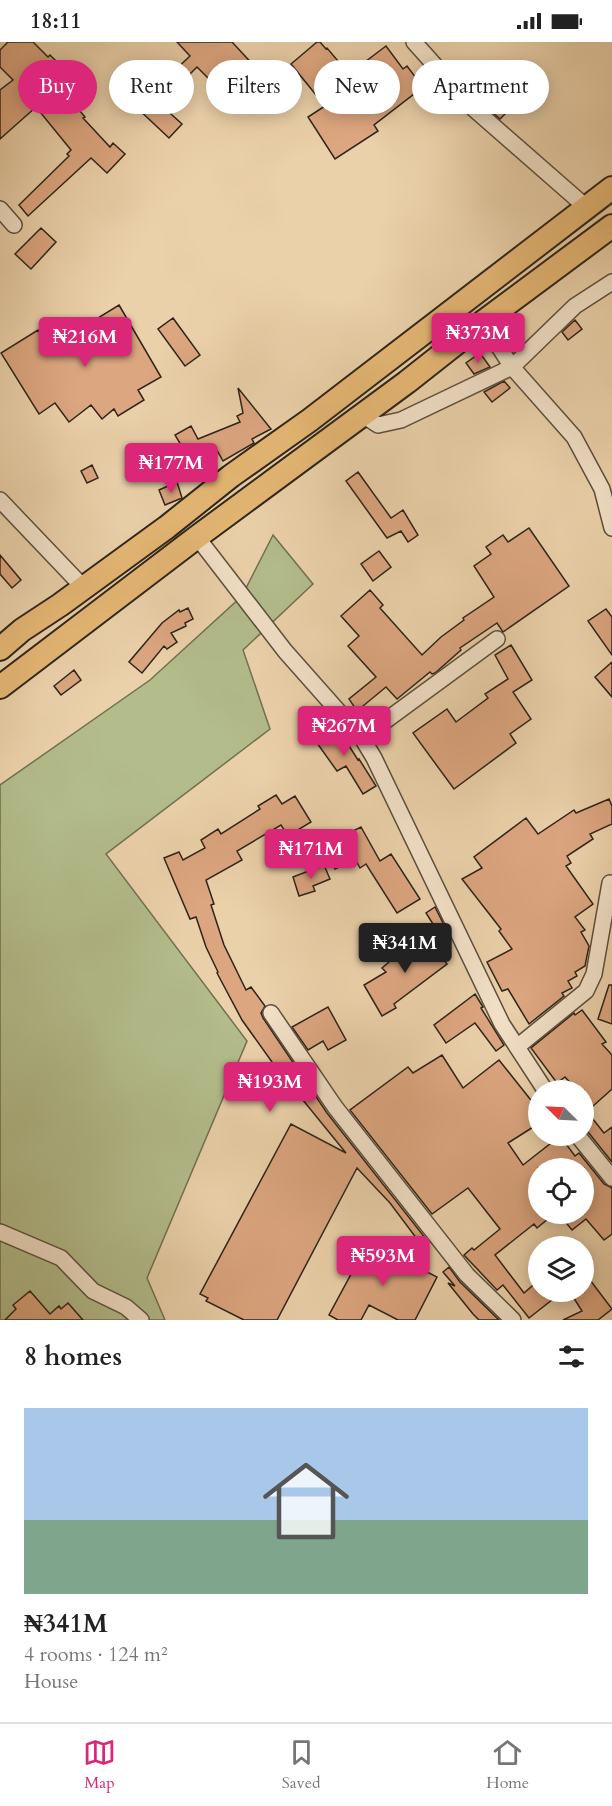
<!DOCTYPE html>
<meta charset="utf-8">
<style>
body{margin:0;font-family:Cardo,serif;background:#f2f2f2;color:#222;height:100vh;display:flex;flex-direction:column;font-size:22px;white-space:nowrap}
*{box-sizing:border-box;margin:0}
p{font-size:20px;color:#767676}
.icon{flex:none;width:33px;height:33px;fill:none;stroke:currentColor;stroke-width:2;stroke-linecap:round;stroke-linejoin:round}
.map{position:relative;height:1278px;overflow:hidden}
.side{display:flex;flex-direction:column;background:#fff;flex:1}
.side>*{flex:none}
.banner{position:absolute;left:18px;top:18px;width:576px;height:54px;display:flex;gap:12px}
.needle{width:39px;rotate:294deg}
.fabs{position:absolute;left:528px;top:1038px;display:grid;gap:12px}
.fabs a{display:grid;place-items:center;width:66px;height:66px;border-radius:50%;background:#fff;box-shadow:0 3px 15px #0003;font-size:30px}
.price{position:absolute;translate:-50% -51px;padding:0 14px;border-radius:6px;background:#db2777;color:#fff;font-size:20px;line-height:39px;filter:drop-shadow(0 2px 3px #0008)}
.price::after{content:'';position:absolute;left:50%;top:36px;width:18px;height:14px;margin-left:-9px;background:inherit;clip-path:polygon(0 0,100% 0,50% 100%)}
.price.current{background:#222;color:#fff}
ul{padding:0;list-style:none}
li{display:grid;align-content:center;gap:12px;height:318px;padding:0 24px}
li+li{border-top:2px solid #e0e0e0}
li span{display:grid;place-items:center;height:186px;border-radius:0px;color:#555}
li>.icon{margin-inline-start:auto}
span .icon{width:108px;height:108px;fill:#fffc;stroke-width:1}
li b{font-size:26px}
h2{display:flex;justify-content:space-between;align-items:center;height:72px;padding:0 24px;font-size:26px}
.pill{padding:0 21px;border-radius:27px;background:#fff;box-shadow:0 3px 15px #0003;font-size:21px;line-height:54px}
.pill.current{background:#db2777;color:#fff}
.status{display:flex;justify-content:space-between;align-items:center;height:42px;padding:0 30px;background:#fff;direction:ltr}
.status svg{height:16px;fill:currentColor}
.dock{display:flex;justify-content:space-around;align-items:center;height:84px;border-top:2px solid #e0e0e0;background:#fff;font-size:16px;color:#767676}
.dock a{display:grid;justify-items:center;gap:3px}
.dock .current{color:#db2777}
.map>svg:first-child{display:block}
.green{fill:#b3bc8b;stroke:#707052;stroke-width:1.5}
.building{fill:#dca680;stroke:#2d2419;stroke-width:1.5}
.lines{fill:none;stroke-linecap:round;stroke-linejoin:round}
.minor-casing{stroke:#5c4f3d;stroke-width:18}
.highway-casing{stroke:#2d2419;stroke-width:26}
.minor{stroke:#f2e1c8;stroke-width:15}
.highway{stroke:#e6b875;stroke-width:22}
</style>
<div class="status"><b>18:11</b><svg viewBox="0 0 49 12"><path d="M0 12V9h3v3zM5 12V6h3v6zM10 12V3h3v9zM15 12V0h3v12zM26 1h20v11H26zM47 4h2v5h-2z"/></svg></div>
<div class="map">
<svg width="612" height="1278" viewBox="0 0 612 1278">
<rect width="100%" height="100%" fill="#ebd1aa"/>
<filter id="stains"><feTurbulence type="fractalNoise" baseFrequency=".00333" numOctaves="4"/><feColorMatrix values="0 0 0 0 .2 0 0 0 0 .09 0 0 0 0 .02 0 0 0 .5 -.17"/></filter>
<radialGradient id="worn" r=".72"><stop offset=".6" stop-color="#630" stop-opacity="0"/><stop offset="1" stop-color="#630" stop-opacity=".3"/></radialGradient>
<path class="green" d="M273,493L313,542L243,608L270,687L106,812L247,999L147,1236L165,1278H0V743L150,638L242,554Z"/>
<path class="building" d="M8,0H33L48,15L50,13L60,23L40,42L59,57L65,51L85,75L83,76L110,105L113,101L125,112L107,131L91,116L28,174L19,163L69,114L67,112L71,108L36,65L0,97V48L13,38L0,25V8Z
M177,0H232L257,27L239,44L246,51L234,62L197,25L181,41L172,31L190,14Z
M317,0H320L326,7L327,6L349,32L386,4L403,27L407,24L423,45L374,83L378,89L335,117L308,75L325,64L291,22Z
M465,25L506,71L500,77L481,60L456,33Z
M148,51L182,82L169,96L135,64Z
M41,186L56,200L31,227L15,212Z
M119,263L161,335L138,348L144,358L118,374L114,367L102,377L91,363L69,380L55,361L39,372L1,311L38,288L51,305Z
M173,276L200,313L185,324L158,287Z
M575,278L582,287L568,298L562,290Z
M480,311L490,325L474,332L466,321Z
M504,339L510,346L492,360L484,350Z
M238,346L271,387L252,397L254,401L223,419L214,403L191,415L185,402L181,403L175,393L191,384L198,397L240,380L237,374L243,371Z
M92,423L98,436L87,441L81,429Z
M358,430L391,476L403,468L418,493L408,500L401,489L387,496L346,439Z
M177,440L182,456L165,463L159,448Z
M529,486L569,544L503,590L497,581L460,606L461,608L435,631L432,632L430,630L397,657L386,645L357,669L349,657L376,635L348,604L359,594L341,574L370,548L383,563L380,566L422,613L441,595L464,578L463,576L494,555L474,524L491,512L486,505L503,493L508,500Z
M379,509L391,525L373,539L361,522Z
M0,513L21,538L12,546L0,532Z
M188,566L193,577L185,581L186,584L171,591L177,600L167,607L164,604L142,631L129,620L162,581L179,568L180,570Z
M606,567L612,575V613L588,579Z
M511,603L532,638L513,650L531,677L510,692L516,701L454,747L413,691L447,667L456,680L488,656L485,652L508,637L495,613Z
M612,620V655L595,635Z
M74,628L81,638L61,653L54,644Z
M331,682L336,689L339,688L358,718L359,717L376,744L363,752L346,724L337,729L317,701L323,697L318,690Z
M276,753L282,762L295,754L311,780L288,794L281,783L237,809L242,818L206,838L214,862L211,863L224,903L246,948L251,945L265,964L261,971L263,976L327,1071L426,1197L420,1201L390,1161L357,1126L277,1278H244L206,1259L208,1256L200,1252L291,1082L346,1111L272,1020L242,978L217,931L218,930L206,905L196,875L190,877L164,816L179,810L183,818L205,806L201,798L218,787L221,792L260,767L258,764Z
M609,757L612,764V782L590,792L593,797L567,814L571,821L566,824L593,862L575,875L585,888L581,890L589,904L585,924L575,930L577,934L568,939L572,946L562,951L564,954L529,982L508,947L502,949L487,920L512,907L499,889L501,887L462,837L482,826L474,815L526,776L538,792L574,768L576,771Z
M361,785L380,819L391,812L420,857L397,871L366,822L360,826L355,817L335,827L329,815L349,805L343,794Z
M324,823L330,837L313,844L315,849L299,854L293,835Z
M435,865L445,885L438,890L426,871Z
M423,891L447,922L394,962L396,966L382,974L364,943L386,930L382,926Z
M609,943H612V982L598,977Z
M475,952L483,965L481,966L504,1003L496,1009L475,981L446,1001L434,983Z
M328,965L346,998L328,1008L323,999L308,1008L292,985Z
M582,968L606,1000L602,1002L612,1013V1047L592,1065L584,1056V1048H577L565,1035L557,1041L531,1006L574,971L575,973Z
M442,1013L463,1046L499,1018L538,1067V1082L508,1101L523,1123L560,1094L575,1114L579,1111L604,1142L612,1146V1192L604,1198L586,1177L572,1188L559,1172H584V1126H538V1172H554L537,1186L534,1182L495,1213L524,1251L538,1239V1250H562L529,1276L503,1243L497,1248L464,1213L472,1206L474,1208L500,1187L468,1146L432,1172L350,1068L408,1025L413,1031Z
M592,1076L604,1091L612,1085V1120L584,1085V1082Z
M370,1197L397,1211L396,1214L437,1235L415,1278H398L369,1263L361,1278H338L329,1273Z
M449,1225L460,1240L499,1278H479L473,1272L448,1241L455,1244L443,1230Z
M584,1230L612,1267L598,1278H563L582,1269L570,1250H584Z
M30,1249L50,1272L59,1264L61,1267L68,1261L83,1278H5L16,1267L13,1263Z"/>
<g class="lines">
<defs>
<path id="minor" d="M414,0L474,67L586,165
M0,167L14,183
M483,280L512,325L574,395L602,447L612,486
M361,372L378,383L401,378L512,325L575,264L612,240
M0,458L83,545
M197,495L285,609L362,696L374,716L502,982L545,1048
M362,696L497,597
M271,971L335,1065L467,1233L513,1278
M517,1005L586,949L594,932L610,841
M578,1094L612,1136
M0,1190L61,1216L93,1249L126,1265L141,1278"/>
<path id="highway" d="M0,607L22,588L60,563L167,485L231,434L310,378L612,146
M0,645L197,495L407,340L483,280L612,184"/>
</defs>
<use href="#minor" class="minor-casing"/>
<use href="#highway" class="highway-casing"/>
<use href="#minor" class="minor"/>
<use href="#highway" class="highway"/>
</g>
<rect width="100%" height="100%" filter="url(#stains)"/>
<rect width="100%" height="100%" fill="url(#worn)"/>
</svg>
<div class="fabs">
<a><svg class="needle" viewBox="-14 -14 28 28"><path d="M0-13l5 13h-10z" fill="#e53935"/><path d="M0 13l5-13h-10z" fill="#767676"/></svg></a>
<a><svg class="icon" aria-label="locate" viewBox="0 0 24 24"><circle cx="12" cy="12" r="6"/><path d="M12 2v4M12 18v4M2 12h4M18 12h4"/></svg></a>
<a><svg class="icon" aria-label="layers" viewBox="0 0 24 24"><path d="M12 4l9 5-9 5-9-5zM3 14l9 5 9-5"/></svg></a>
</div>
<b class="price" style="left:478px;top:322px">₦373M</b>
<b class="price" style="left:85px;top:326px">₦216M</b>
<b class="price" style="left:171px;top:452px">₦177M</b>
<b class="price" style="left:344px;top:715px">₦267M</b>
<b class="price" style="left:311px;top:838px">₦171M</b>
<b class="price current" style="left:405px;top:932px">₦341M</b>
<b class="price" style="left:270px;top:1071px">₦193M</b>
<b class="price" style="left:383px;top:1245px">₦593M</b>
<div class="banner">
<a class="pill current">Buy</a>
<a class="pill">Rent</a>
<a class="pill">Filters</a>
<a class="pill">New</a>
<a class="pill">Apartment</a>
</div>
</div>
<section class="side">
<h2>8 homes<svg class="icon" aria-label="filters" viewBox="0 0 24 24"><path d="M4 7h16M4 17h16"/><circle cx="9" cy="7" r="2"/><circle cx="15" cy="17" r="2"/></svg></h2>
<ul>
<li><span style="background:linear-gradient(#a9c7e8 60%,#7fa58c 0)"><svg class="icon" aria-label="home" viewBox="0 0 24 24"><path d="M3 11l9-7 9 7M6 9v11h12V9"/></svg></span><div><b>₦341M</b><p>4 rooms · 124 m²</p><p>House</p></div></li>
</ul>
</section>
<nav class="dock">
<a class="current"><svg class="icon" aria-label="map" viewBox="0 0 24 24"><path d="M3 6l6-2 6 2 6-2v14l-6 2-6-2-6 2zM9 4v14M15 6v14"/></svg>Map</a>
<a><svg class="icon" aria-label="saved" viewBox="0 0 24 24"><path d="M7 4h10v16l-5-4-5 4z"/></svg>Saved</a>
<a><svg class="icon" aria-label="home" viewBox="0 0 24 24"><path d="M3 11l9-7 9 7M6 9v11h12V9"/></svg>Home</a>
</nav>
